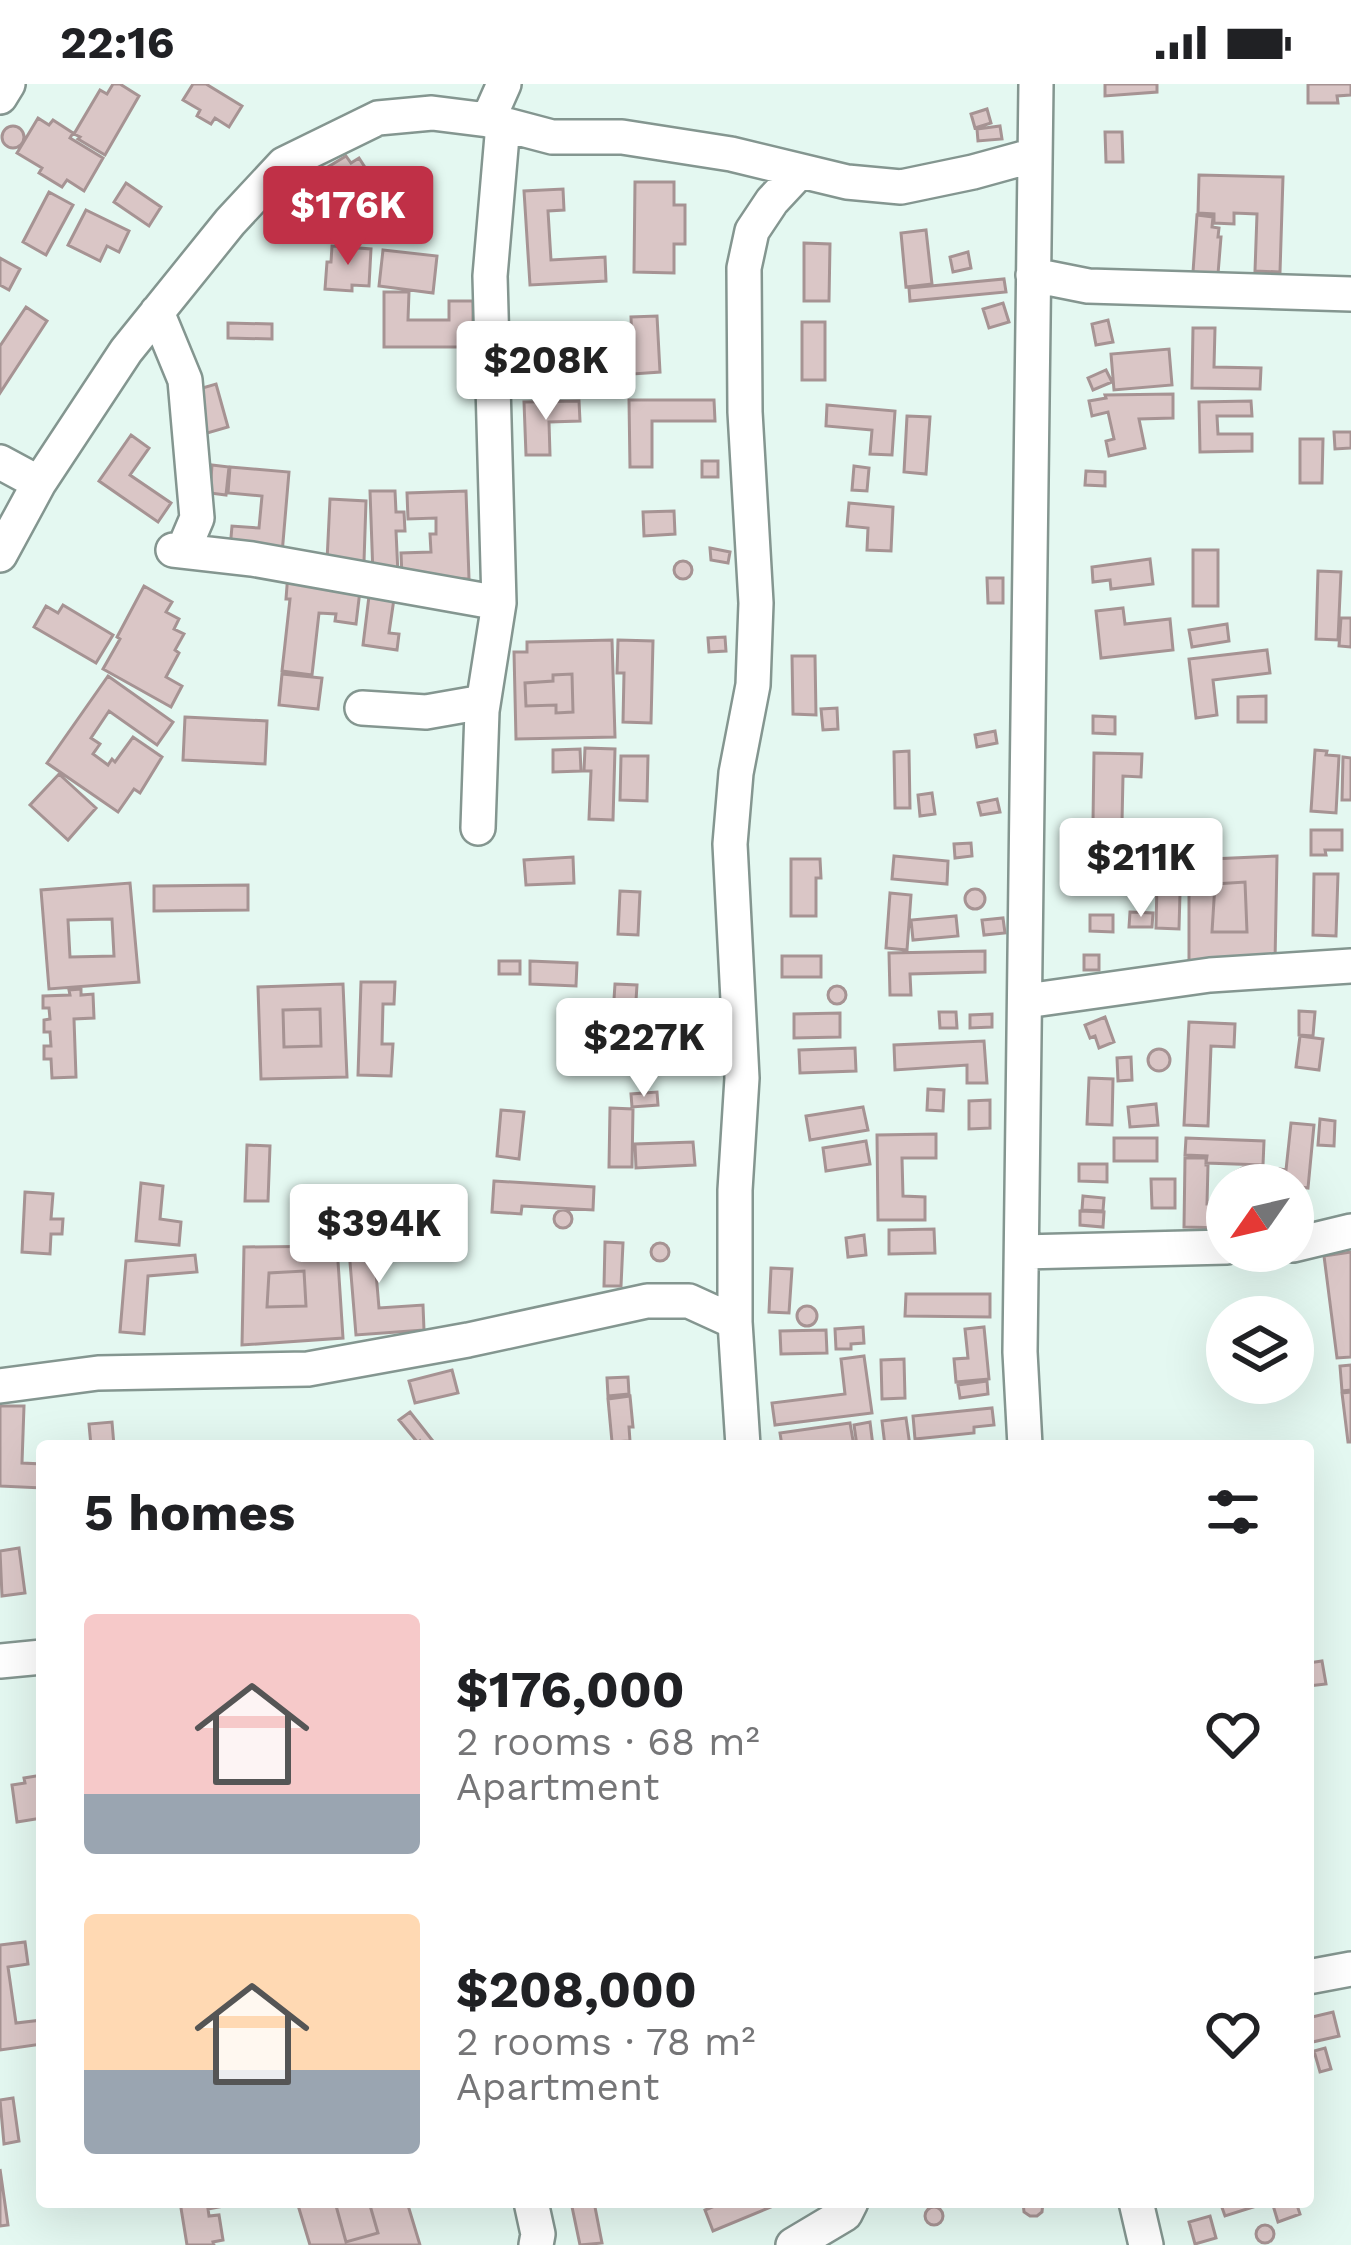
<!DOCTYPE html>
<meta charset="utf-8">
<style>
body{margin:0;font-family:"Work Sans",sans-serif;background:#f6f6f6;color:#202124;height:100vh;display:flex;flex-direction:column;font-size:45px;white-space:nowrap}
*{box-sizing:border-box;margin:0}
p{font-size:39px;color:#757577}
.icon{flex:none;width:66px;height:66px;fill:none;stroke:currentColor;stroke-width:2;stroke-linecap:round;stroke-linejoin:round}
.map{position:relative;flex:1;overflow:hidden}
.drawer{position:absolute;left:36px;top:1356px;width:1278px;height:768px;display:flex;flex-direction:column;background:#fff;border-radius:12px;box-shadow:0 12px 48px #0002}
.drawer>*{flex:none}
.needle{width:78px;rotate:236deg}
.controls{position:absolute;left:1206px;top:1080px;display:grid;gap:24px}
.controls a{display:grid;place-items:center;width:108px;height:108px;border-radius:50%;background:#fff;box-shadow:0 12px 48px #0002;font-size:60px}
.price{position:absolute;translate:-50% -102px;padding:0 27px;border-radius:12px;background:#fff;color:#222;font-size:39px;line-height:78px;filter:drop-shadow(0 3px 6px #0008)}
.price::after{content:'';position:absolute;left:50%;top:72px;width:36px;height:27px;margin-left:-18px;background:inherit;clip-path:polygon(0 0,100% 0,50% 100%)}
.price.active{background:#c03047;color:#fff}
ul{padding:0;list-style:none}
li{display:flex;align-items:center;gap:36px;height:300px;padding:0 48px}
li span{display:grid;place-items:center;flex:none;width:336px;height:240px;border-radius:12px;color:#555}
li>.icon{margin-inline-start:auto}
span .icon{width:144px;height:144px;fill:#fffc;stroke-width:1}
li b{font-size:51px}
h2{display:flex;justify-content:space-between;align-items:center;height:144px;padding:0 48px;font-size:51px}
.status{display:flex;justify-content:space-between;align-items:center;height:84px;padding:0 60px;background:#fff;direction:ltr}
.status svg{height:33px;fill:currentColor}
.map>svg:first-child{display:block}
.building{fill:#dac6c6;stroke:#a69393;stroke-width:3;fill-rule:evenodd}
.lines{fill:none;stroke-linecap:round;stroke-linejoin:round}
.minor-casing{stroke:#849690;stroke-width:38}
.minor{stroke:#fff;stroke-width:33}
</style>
<div class="status"><b>22:16</b><svg viewBox="0 0 49 12"><path d="M0 12V9h3v3zM5 12V6h3v6zM10 12V3h3v9zM15 12V0h3v12zM26 1h20v11H26zM47 4h2v5h-2z"/></svg></div>
<div class="map">
<svg width="1351" height="2161" viewBox="0 0 1351 2161">
<rect width="100%" height="100%" fill="#e4f8f1"/>
<path class="building" d="M113,0H120L139,12L105,71L78,55L80,53L74,50L100,6L107,10Z
M193,0H206L242,22L229,43L215,34L211,40L197,32L200,26L183,16Z
M1105,0H1157V8L1105,12Z
M1308,0H1351V11L1337,12L1338,19H1308Z
M987,25L991,39L975,44L971,30Z
M38,34L49,41L53,36L73,49L70,54L103,74L84,107L67,96L62,103L39,89L42,84L17,69Z
M1000,42L1002,55L978,57L977,45Z
M2 53a11 11 0 1 1 22 0a11 11 0 1 1-22 0Z
M1105,48H1122L1123,78H1106Z
M346,72L351,79L359,74L368,88L359,93L373,114L380,108L389,122L381,127L385,134L363,148L323,86Z
M1199,91L1283,93L1280,188L1255,187L1257,130L1234,129V140L1214,139V130L1198,129Z
M635,98H674V121H685V160H674V189L634,188Z
M126,99L161,123L149,142L114,118Z
M563,105L564,126L548,127L551,176L605,173L606,197L530,201L524,107Z
M49,108L73,121L46,171L23,158Z
M86,126L129,147L119,168L107,162L100,177L68,161Z
M1197,131L1213,133L1212,143L1219,144L1218,153H1221L1218,190L1193,188Z
M926,146L932,200L906,203L901,149Z
M804,159L830,160L829,217H804Z
M332,162L371,165L369,202L352,201V207L325,205L327,178H331Z
M383,166L437,172L433,209L379,202Z
M968,168L971,184L953,188L950,173Z
M0,174L20,185L9,206L0,201Z
M1004,195L1006,208L910,217L909,204Z
M384,208H409L408,236H449V217H473V263H384Z
M1003,219L1009,238L989,244L983,225Z
M26,223L47,237L0,309V262Z
M657,232L660,288L633,290L631,233Z
M1108,236L1113,258L1096,261L1092,240Z
M802,238H825V296H802Z
M228,239L272,240V255L228,254Z
M1193,244H1215L1214,283L1261,284L1260,305L1192,304Z
M1169,265L1172,301L1114,306L1111,270Z
M1106,286L1112,298L1093,306L1088,294Z
M216,300L228,343L204,350L192,307Z
M1173,310V334L1139,335L1145,364L1109,372L1106,357L1114,355L1108,328L1092,332L1089,317L1106,314L1105,311Z
M629,316H714L715,337H652V383H630Z
M579,317L580,337L549,338L550,371H526L524,318Z
M1251,317L1252,332H1217L1218,350H1252V367L1200,368L1199,318Z
M827,321L895,327L892,371L870,370L872,346L826,342Z
M907,332L930,333L926,390L904,388Z
M1334,348H1351V364L1335,365Z
M131,351L149,364L130,391L171,419L158,438L99,397Z
M1300,355H1323L1322,399H1300Z
M702,377H718V393H702Z
M212,381L229,383L226,411L210,409Z
M854,382L869,384L867,407L852,406Z
M230,383L289,388L282,470L230,465L232,442L259,444L262,412L228,409Z
M1086,387L1105,388V402L1085,401Z
M370,407H395L396,428H404L405,447H396L398,490L373,491Z
M466,407L469,495L402,493L401,469L431,468L430,450H436V434L408,435L407,409Z
M330,415L366,417L364,478L327,477Z
M849,419L893,423L891,467L867,466L868,444L847,442Z
M674,427L675,450L644,452L643,428Z
M710,464L730,468L728,479L711,476Z
M1193,466H1218V522H1193Z
M1150,475L1153,500L1111,505L1110,496L1093,498L1092,483Z
M674 486a9 9 0 1 1 18 0a9 9 0 1 1-18 0Z
M1318,487L1341,488L1338,556L1316,555Z
M288,489L361,498L356,540L335,537L336,530L319,529L312,591L282,587L290,515H286Z
M987,494H1003V519H988Z
M144,502L172,518L166,528L179,535L174,545L184,550L175,566L179,569L166,593L182,602L171,623L103,585L120,555L117,553Z
M370,504L395,508L389,549L399,550L397,566L363,561Z
M63,521L113,551L96,579L34,543L46,522L58,529Z
M1123,524L1125,540L1170,535L1173,566L1101,574L1096,527Z
M1341,534H1351V563L1339,562Z
M1227,540L1229,557L1192,563L1189,546Z
M725,553L726,567L709,568L708,554Z
M612,556L615,653L516,655L514,568H527V558ZM572,590L573,628L556,629V621L526,622L525,599L553,597V591Z
M618,556L653,557L651,639L623,638L624,589H617Z
M1267,566L1270,589L1213,596L1217,631L1196,634L1189,575Z
M792,572H815L816,631L793,630Z
M282,590L322,594L318,625L279,621Z
M572,590L573,628L556,629V621L526,622L525,599L553,597V591Z
M108,592L173,638L157,661L109,627L91,654L100,660L93,670L108,681L112,675L115,678L133,653L162,673L140,709L134,705L118,728L47,679Z
M1266,612V638H1238V613Z
M837,624L838,645L823,646L821,625Z
M1093,632L1115,633V650L1093,649Z
M185,633L267,637L265,680L183,676Z
M995,647L997,659L977,663L975,651Z
M585,664L615,665L613,736L589,735L591,687H584Z
M580,665L581,687L553,688V666Z
M1315,666L1327,667L1326,671L1339,672L1336,729L1311,727Z
M909,667L910,724H895L894,668Z
M1094,669L1142,670L1141,693L1123,692L1122,738L1093,737Z
M621,672H648L647,717L620,716Z
M1343,673L1351,674V716H1342Z
M59,690L96,724L68,756L30,721Z
M932,709L935,730L920,732L918,711Z
M997,715L1000,728L981,731L978,719Z
M1311,746H1342V766H1325L1326,771H1311Z
M1093,749H1116V768H1093Z
M971,759L972,772L955,774L954,760Z
M894,772L948,777L947,800L892,795Z
M1277,772L1275,878H1189V776ZM1245,798L1247,848H1212L1215,800Z
M573,773L574,799L526,801L524,776Z
M1099,773L1181,774L1179,845L1156,844L1157,799L1099,797Z
M791,775H820L821,794H816V832H791Z
M1314,790H1338L1336,852L1313,851Z
M1245,798L1247,848H1212L1215,800Z
M130,799L139,898L49,905L41,806ZM112,835L114,872L70,873L68,836Z
M248,801V826L154,827V802Z
M965 815a10 10 0 1 1 20 0a10 10 0 1 1-20 0Z
M620,807L640,808L638,851L618,850Z
M890,809L911,811L907,866L886,864Z
M1130,828L1153,829L1152,843H1129Z
M1090,831H1113V848L1090,847Z
M956,832L958,852L913,856L911,836Z
M1003,834L1005,849L984,851L982,836Z
M985,867V888L910,890L911,911H890L889,869Z
M1084,871H1099V886H1084Z
M782,872H821V893H782Z
M499,877H520V890H499Z
M530,877L577,879L576,902L530,900Z
M361,898H395L394,920H383L382,960H393L391,992L358,991Z
M343,900L347,993L261,995L258,903ZM320,925L321,962L284,963L283,926Z
M615,900L637,901L634,948L612,946Z
M828 911a9 9 0 1 1 18 0a9 9 0 1 1-18 0Z
M81,905V911L93,910L94,934L74,935L76,993L52,994L51,975H44V962H51L50,948H44V936L50,935L49,924H43V912L70,911L69,906Z
M320,925L321,962L284,963L283,926Z
M1299,927L1315,928L1313,952L1299,951Z
M939,928H956L957,944H940Z
M840,929V953L794,954V930Z
M992,930V943L970,944V931Z
M1105,933L1114,958L1099,964L1095,952L1090,954L1085,941Z
M1189,938L1235,940L1234,963L1211,962L1208,1042L1184,1041Z
M1300,952L1323,955L1319,986L1296,983Z
M984,957L987,999H967V981L895,986L894,961Z
M855,964L856,987L800,989L799,966Z
M1148 976a11 11 0 1 1 22 0a11 11 0 1 1-22 0Z
M1131,973L1132,996L1118,997L1117,974Z
M1089,994L1113,995L1112,1041L1087,1040Z
M928,1005L944,1006L943,1027L927,1026Z
M657,1008L658,1021L632,1023L631,1010Z
M990,1016V1044L969,1045V1017Z
M1156,1020L1158,1041L1130,1043L1128,1023Z
M863,1023L868,1046L810,1056L806,1032Z
M610,1024L633,1025L632,1083H609Z
M501,1026L524,1028L519,1075L497,1072Z
M1320,1035L1335,1037L1334,1062L1318,1061Z
M1291,1039L1314,1041L1308,1104L1285,1101V1096L1279,1095L1280,1085L1286,1086Z
M936,1050V1074H902L903,1112L925,1113V1136H878L877,1051Z
M1114,1054H1157V1077H1114Z
M1186,1054L1264,1057L1263,1081L1206,1079L1207,1072L1185,1071Z
M866,1057L870,1080L826,1087L823,1064Z
M693,1058L695,1081L636,1084L635,1060Z
M247,1061L270,1062L268,1117H245Z
M1185,1074H1206V1081H1208L1207,1120H1227V1144L1184,1143Z
M1079,1080H1107V1098L1079,1097Z
M1246,1082L1257,1088V1101L1236,1100L1235,1088Z
M1151,1095H1175V1124H1152Z
M494,1097L594,1103L593,1126L522,1122L521,1130L492,1128Z
M141,1099L163,1102L160,1135L181,1138L179,1161L136,1157Z
M25,1108L53,1110L51,1135H63L62,1150H51L50,1170L22,1168Z
M1083,1112L1104,1114L1103,1127L1082,1126Z
M554 1135a9 9 0 1 1 18 0a9 9 0 1 1-18 0Z
M1080,1127L1104,1128L1103,1143L1080,1141Z
M934,1145L935,1169L889,1170V1146Z
M408,1150L410,1175L375,1177L379,1224L423,1221L424,1246L356,1251L348,1154Z
M864,1151L866,1171L848,1173L846,1154Z
M605,1158L623,1159L621,1202H604Z
M651 1168a9 9 0 1 1 18 0a9 9 0 1 1-18 0Z
M337,1162L343,1254L242,1261L244,1163ZM304,1187L306,1222L267,1223L269,1189Z
M1351,1168V1273L1337,1274L1324,1172Z
M195,1171L197,1188L148,1192L144,1250L120,1248L126,1177Z
M771,1184L792,1185L789,1229L769,1228Z
M304,1187L306,1222L267,1223L269,1189Z
M906,1210H990V1233L905,1232Z
M797 1232a10 10 0 1 1 20 0a10 10 0 1 1-20 0Z
M863,1243L864,1259L851,1260V1265H836L835,1245Z
M984,1243L989,1295L956,1298L954,1275L968,1274L965,1245Z
M826,1246L827,1269L781,1270L780,1247Z
M864,1272L872,1329L775,1341L772,1319L845,1310L841,1275Z
M904,1275L905,1314L882,1315L881,1276Z
M1351,1281V1306L1342,1307L1340,1282Z
M452,1286L458,1309L415,1319L409,1297Z
M628,1293L629,1310L608,1312L607,1294Z
M987,1297L988,1310L960,1314L958,1301Z
M1351,1308V1358H1348L1342,1309Z
M630,1312L633,1343H629L630,1357L612,1358L608,1315Z
M0,1322H24L22,1379L42,1380V1404L0,1402Z
M992,1324L994,1341L974,1343V1349L915,1355L913,1332Z
M410,1328L436,1361L435,1362H423L420,1357L418,1359L399,1336Z
M906,1334L910,1362H885L882,1337Z
M112,1338L114,1362H91L89,1340Z
M870,1338L873,1362H857L854,1341Z
M850,1339L854,1362H782L780,1349Z
M19,1464L25,1509L2,1512L0,1467Z
M1322,1577L1326,1600L1308,1602V1579Z
M42,1691V1734L17,1738L12,1701L25,1699L24,1694Z
M25,1858L28,1880L8,1883L16,1939L42,1936V1960L0,1966V1861Z
M1333,1928L1339,1952L1308,1959V1934Z
M1325,1964L1331,1985L1320,1988L1314,1967Z
M13,2014L19,2057L4,2060L0,2016Z
M0,2085L8,2141L0,2142Z
M180,2118H245L208,2125L209,2132L219,2131L223,2156L213,2158L214,2161H187Z
M297,2118H335L346,2158L378,2149L369,2118H407L420,2161H310Z
M335,2118H369L378,2149L346,2158Z
M571,2118H594L602,2159L580,2161Z
M724,2118H769L771,2123L713,2147L705,2126Z
M1023,2118H1043L1042,2128L1037,2132H1030L1024,2128Z
M1220,2118H1269L1225,2132Z
M1272,2118H1296L1300,2130L1278,2138Z
M925 2132a9 9 0 1 1 18 0a9 9 0 1 1-18 0Z
M1210,2132L1216,2154L1195,2160L1189,2138Z
M1256 2150a9 9 0 1 1 18 0a9 9 0 1 1-18 0Z"/>
<g class="lines">
<defs>
<path id="minor" d="M0,13L8,0
M488,36L504,0
M1033,191L1088,202L1351,210
M157,228L185,296L197,434L183,467
M0,378L39,399
M173,466L252,475L499,519
M0,471L39,399L126,267L230,138L284,80L378,34L432,29L488,36L552,53H622L731,70L847,98L901,103L973,88L1035,71
M362,624L426,628L483,618
M478,744L482,627L499,519L490,192L503,40
M1026,917L1210,891L1351,882
M1293,1161L1351,1147
M1022,1168L1227,1163
M0,1302L98,1289L308,1285L468,1256L647,1217H689L735,1238
M743,1362L735,1238V1106L742,994L730,760L736,689L753,601L756,519L745,328L744,184L752,147L772,117L800,87
M1025,1362L1020,1268L1036,0
M0,1577L42,1573
M1308,1893L1351,1885
M531,2118L538,2150L536,2161
M1136,2118L1146,2161
M793,2161L845,2130L851,2118"/>
</defs>
<use href="#minor" class="minor-casing"/>
<use href="#minor" class="minor"/>
</g>
</svg>
<div class="controls">
<a><svg class="needle" viewBox="-14 -14 28 28"><path d="M0-13l5 13h-10z" fill="#e53935"/><path d="M0 13l5-13h-10z" fill="#757577"/></svg></a>
<a><svg class="icon" aria-label="layers" viewBox="0 0 24 24"><path d="M12 4l9 5-9 5-9-5zM3 14l9 5 9-5"/></svg></a>
</div>
<b class="price active" style="left:348px;top:184px">$176K</b>
<b class="price" style="left:546px;top:339px">$208K</b>
<b class="price" style="left:1141px;top:836px">$211K</b>
<b class="price" style="left:644px;top:1016px">$227K</b>
<b class="price" style="left:379px;top:1202px">$394K</b>
<section class="drawer">
<h2>5 homes<svg class="icon" aria-label="filters" viewBox="0 0 24 24"><path d="M4 7h16M4 17h16"/><circle cx="9" cy="7" r="2"/><circle cx="15" cy="17" r="2"/></svg></h2>
<ul>
<li><span style="background:linear-gradient(#f6c9c9 75%,#9aa5b1 0)"><svg class="icon" aria-label="home" viewBox="0 0 24 24"><path d="M3 11l9-7 9 7M6 9v11h12V9"/></svg></span><div><b>$176,000</b><p>2 rooms · 68 m²</p><p>Apartment</p></div><svg class="icon" aria-label="heart" viewBox="0 0 24 24"><path d="M12 20l-8-8c-3-5 5-10 8-4 3-6 11-1 8 4z"/></svg></li>
<li><span style="background:linear-gradient(#ffd9b3 65%,#9aa5b1 0)"><svg class="icon" aria-label="home" viewBox="0 0 24 24"><path d="M3 11l9-7 9 7M6 9v11h12V9"/></svg></span><div><b>$208,000</b><p>2 rooms · 78 m²</p><p>Apartment</p></div><svg class="icon" aria-label="heart" viewBox="0 0 24 24"><path d="M12 20l-8-8c-3-5 5-10 8-4 3-6 11-1 8 4z"/></svg></li>
</ul>
</section>
</div>
